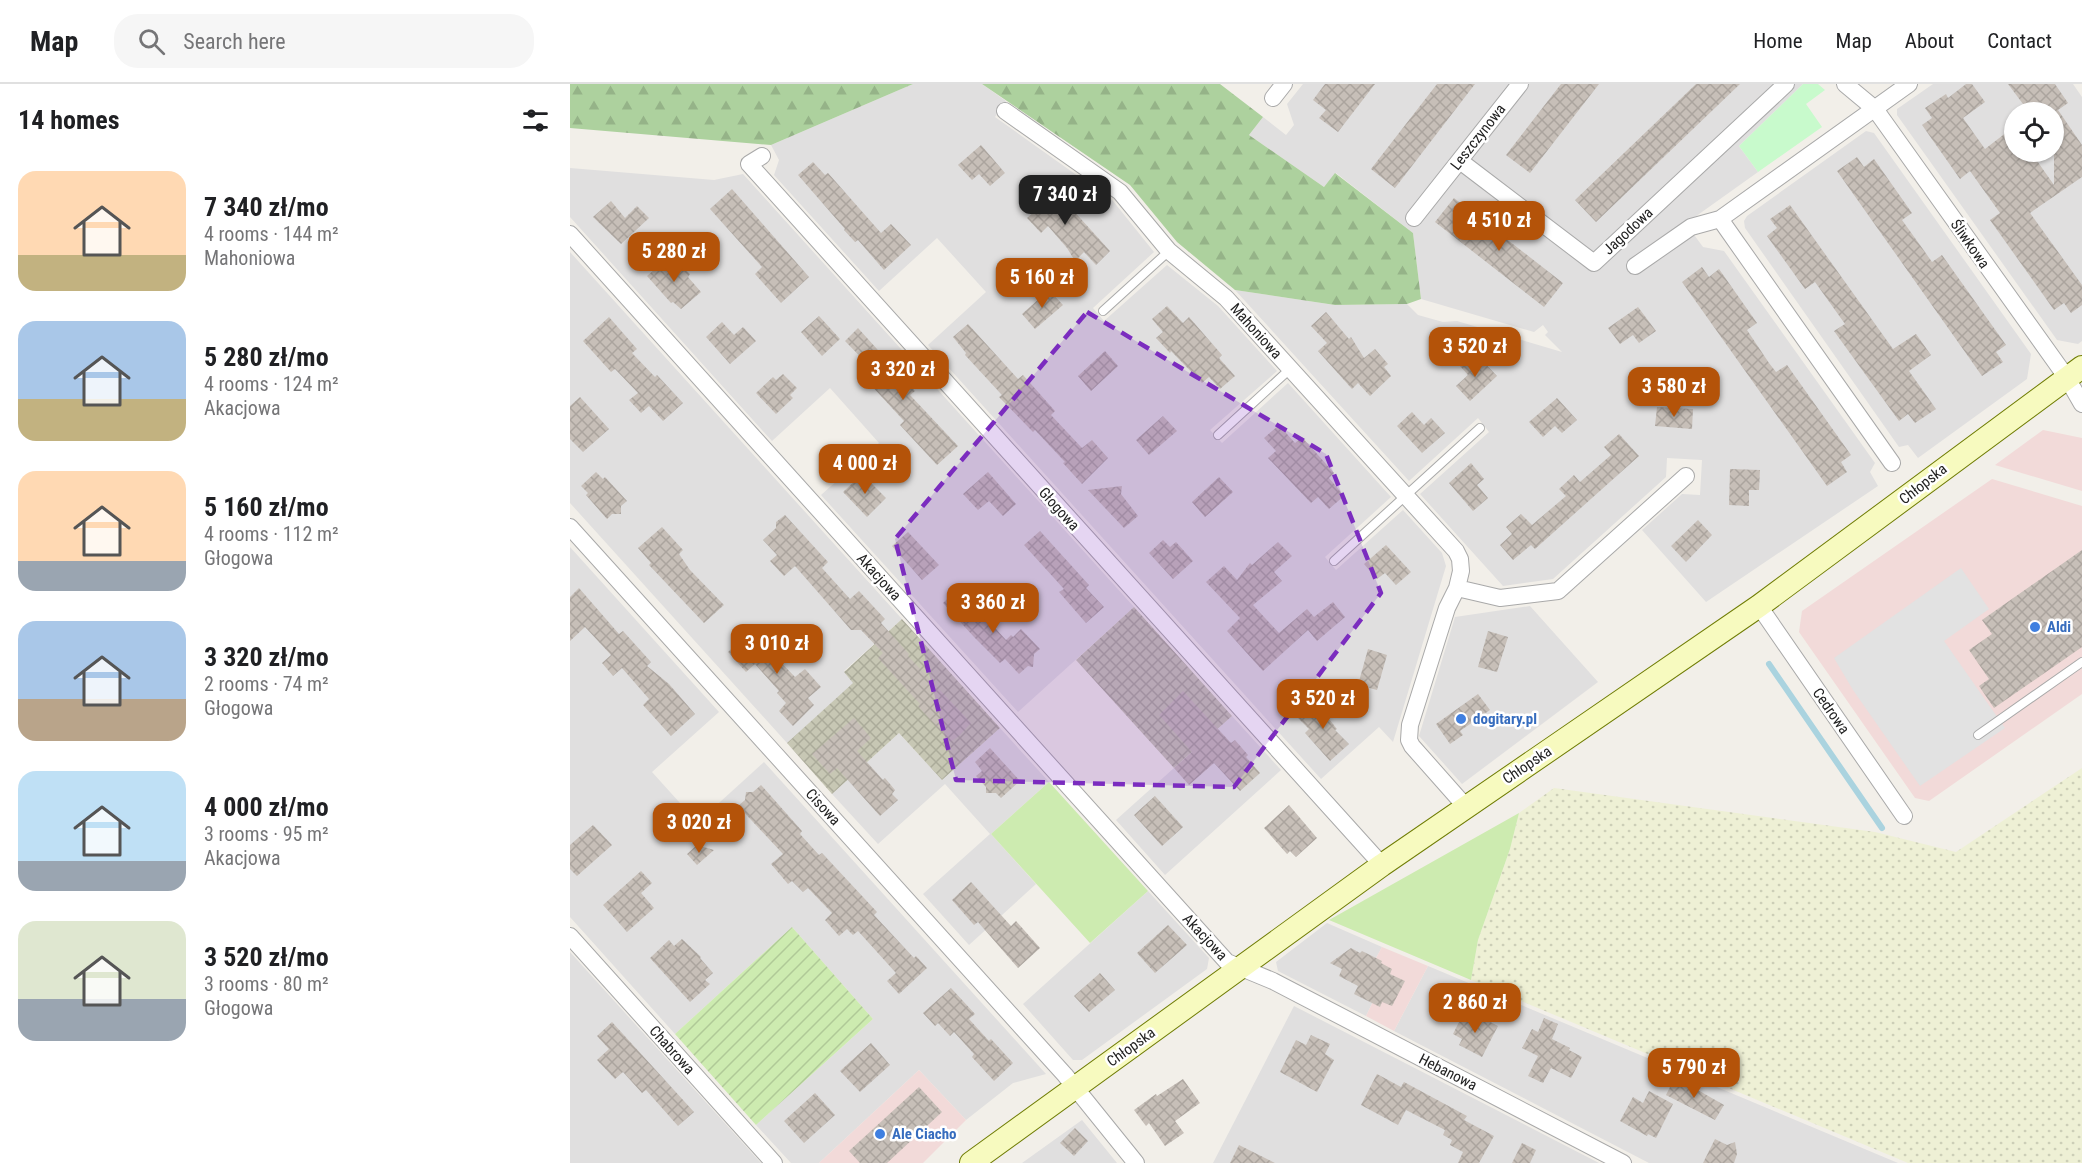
<!DOCTYPE html>
<meta charset="utf-8">
<style>
body{margin:0;font-family:"Roboto Condensed",sans-serif;background:#f6f6f6;color:#202124;height:100vh;display:flex;flex-direction:column;font-size:22px;white-space:nowrap}
*{box-sizing:border-box;margin:0}
p{font-size:20px;color:#757577}
.icon{flex:none;width:33px;height:33px;fill:none;stroke:currentColor;stroke-width:2;stroke-linecap:round;stroke-linejoin:round}
.map{position:relative;flex:1;overflow:hidden}
.sheet{display:flex;flex-direction:column;background:#fff;width:570px}
.sheet>*{flex:none}
.controls{position:absolute;left:1434px;top:18px;display:grid;gap:12px}
.controls a{display:grid;place-items:center;width:60px;height:60px;border-radius:50%;background:#fff;box-shadow:0 2px 4px #0004;font-size:30px}
.price{position:absolute;translate:-50% -51px;padding:0 14px;border-radius:12px;background:#b45309;color:#fff;font-size:20px;line-height:39px;filter:drop-shadow(0 2px 3px #0008)}
.price::after{content:'';position:absolute;left:50%;top:36px;width:18px;height:14px;margin-left:-9px;background:inherit;clip-path:polygon(0 0,100% 0,50% 100%)}
.price.active{background:#222;color:#fff}
ul{padding:0;list-style:none}
li{display:flex;align-items:center;gap:18px;height:150px;padding:0 18px}
li span{display:grid;place-items:center;flex:none;width:168px;height:120px;border-radius:18px;color:#555}
li>.icon{margin-inline-start:auto}
span .icon{width:72px;height:72px;fill:#fffc;stroke-width:1}
li b{font-size:26px}
h2{display:flex;justify-content:space-between;align-items:center;height:72px;padding:0 18px;font-size:26px}
header{display:flex;align-items:center;gap:36px;box-sizing:border-box;height:84px;padding:0 30px;background:#fff;border-bottom:2px solid #e0e0e0}
header strong{font-size:28px}
nav{display:flex;gap:33px;margin-inline-start:auto;font-size:21px}
.search{width:420px;height:54px;background:#f6f6f6;display:flex;align-items:center;gap:15px;box-sizing:border-box;padding:0 21px;border-radius:24px;color:#757577;font-size:22px}
main{display:flex;flex:1;min-height:0}
.map>svg:first-child{display:block}
.residential{fill:#e0dfdf;fill-rule:evenodd}
.commercial{fill:#f2dad9}
.construction{fill:url(#construction-cross-hatch)}
.farmland{fill:url(#farmland-dots)}
.grass{fill:#cdebb0}
.forest{fill:url(#forest-firs)}
.park{fill:#c8facc}
.garden{fill:url(#garden-furrows)}
.parking{fill:#e2e2e2}
.lines{fill:none;stroke-linecap:round;stroke-linejoin:round}
.stream{stroke:#aad3df;stroke-width:6}
.building{fill:url(#building-cross-hatch)}
.lane-casing{stroke:#a9a9a9;stroke-width:10}
.street-casing{stroke:#a9a9a9;stroke-width:18}
.secondary-casing{stroke:#707d05;stroke-width:24}
.lane{stroke:#fff;stroke-width:8}
.street{stroke:#fff;stroke-width:16}
.secondary{stroke:#f7fabf;stroke-width:22}
.marked{fill:#7b2cbf;fill-opacity:0.2;stroke:#7b2cbf;stroke-width:4.5;stroke-dasharray:12 8;stroke-linejoin:round}
.shop-dot{fill:#3f7fe0;stroke:#fff;stroke-width:2}
.labels{text-anchor:middle;stroke-width:5;stroke-linejoin:round;paint-order:stroke}
.street-label{font-size:15px;fill:#222;stroke:#fff}
.shop-label{font-size:15px;font-weight:bold;fill:#366cbe;stroke:#fff;text-anchor:start}
</style>
<header>
<strong>Map</strong>
<div class="search"><svg class="icon" aria-label="search" viewBox="0 0 24 24"><circle cx="10" cy="10" r="6"/><path d="M15 15l6 6"/></svg>Search here</div>
<nav><a>Home</a><a>Map</a><a>About</a><a>Contact</a></nav>
</header>
<main>
<section class="sheet">
<h2>14 homes<svg class="icon" aria-label="filters" viewBox="0 0 24 24"><path d="M4 7h16M4 17h16"/><circle cx="9" cy="7" r="2"/><circle cx="15" cy="17" r="2"/></svg></h2>
<ul>
<li><span style="background:linear-gradient(#ffd9b3 70%,#c2b280 0)"><svg class="icon" aria-label="home" viewBox="0 0 24 24"><path d="M3 11l9-7 9 7M6 9v11h12V9"/></svg></span><div><b>7 340 zł/mo</b><p>4 rooms · 144 m²</p><p>Mahoniowa</p></div></li>
<li><span style="background:linear-gradient(#a9c7e8 65%,#c2b280 0)"><svg class="icon" aria-label="home" viewBox="0 0 24 24"><path d="M3 11l9-7 9 7M6 9v11h12V9"/></svg></span><div><b>5 280 zł/mo</b><p>4 rooms · 124 m²</p><p>Akacjowa</p></div></li>
<li><span style="background:linear-gradient(#ffd9b3 75%,#9aa5b1 0)"><svg class="icon" aria-label="home" viewBox="0 0 24 24"><path d="M3 11l9-7 9 7M6 9v11h12V9"/></svg></span><div><b>5 160 zł/mo</b><p>4 rooms · 112 m²</p><p>Głogowa</p></div></li>
<li><span style="background:linear-gradient(#a9c7e8 65%,#b9a48a 0)"><svg class="icon" aria-label="home" viewBox="0 0 24 24"><path d="M3 11l9-7 9 7M6 9v11h12V9"/></svg></span><div><b>3 320 zł/mo</b><p>2 rooms · 74 m²</p><p>Głogowa</p></div></li>
<li><span style="background:linear-gradient(#bfe0f5 75%,#9aa5b1 0)"><svg class="icon" aria-label="home" viewBox="0 0 24 24"><path d="M3 11l9-7 9 7M6 9v11h12V9"/></svg></span><div><b>4 000 zł/mo</b><p>3 rooms · 95 m²</p><p>Akacjowa</p></div></li>
<li><span style="background:linear-gradient(#dfe7d0 65%,#9aa5b1 0)"><svg class="icon" aria-label="home" viewBox="0 0 24 24"><path d="M3 11l9-7 9 7M6 9v11h12V9"/></svg></span><div><b>3 520 zł/mo</b><p>3 rooms · 80 m²</p><p>Głogowa</p></div></li>
</ul>
</section>
<div class="map">
<svg width="1512" height="1079" viewBox="0 0 1512 1079">
<defs>
<pattern id="construction-cross-hatch" width="8" height="8" patternUnits="userSpaceOnUse" patternTransform="scale(1.5)"><rect width="8" height="8" fill="#c7c7b4"/><path d="M0 0l8 8M0 8l8-8" fill="none" stroke="#abab9a"/></pattern>
<pattern id="farmland-dots" width="8" height="8" patternUnits="userSpaceOnUse" patternTransform="scale(1.5)"><rect width="8" height="8" fill="#eef0d5"/><path d="M2 2h.1M6 6h.1" fill="none" stroke="#ccceb7" stroke-width="1.8" stroke-linecap="round"/></pattern>
<pattern id="forest-firs" width="22" height="20" patternUnits="userSpaceOnUse" patternTransform="scale(1.5)"><rect width="22" height="20" fill="#add19e"/><path d="M5 1l3.5 6h-7zM16 11l3.5 6h-7z" fill="#95b388"/></pattern>
<pattern id="garden-furrows" width="10" height="10" patternUnits="userSpaceOnUse" patternTransform="scale(1.5)"><rect width="10" height="10" fill="#cdebb0"/><path d="M-1 1l2-2M0 10L10 0M9 11l2-2" fill="none" stroke="#b0c997"/></pattern>
<pattern id="building-cross-hatch" width="8" height="8" patternUnits="userSpaceOnUse" patternTransform="scale(1.5)"><rect width="8" height="8" fill="#c7bfb8"/><path d="M0 0l8 8M0 8l8-8" fill="none" stroke="#aba49e"/></pattern>
</defs>
<rect width="100%" height="100%" fill="#f2efe9"/>
<path class="residential" d="M343,0H412L436,17L425,33L543,117L584,168L523,224L534,237L597,181L648,222L707,287L640,346L652,359L718,299L821,413L755,473L766,486L833,426L872,469L876,482L823,658L809,643L751,695L358,261L416,208L367,154L309,207L204,91L209,76L201,61Z
M733,0H1233L1169,62L1188,88L1059,180L1122,148L1133,163L1154,167L1305,379L1300,388L1308,402L1136,518L1072,446L1112,410L1130,411L1132,376L1097,374L1096,393L983,495L933,502L850,410L919,348L908,334L839,397L665,206L765,221L837,220L848,231L873,238L887,237L992,268L975,251L978,248L973,241L964,248L851,215L843,149L766,89L754,103L679,51L693,33L716,51L724,41L717,20Z
M1363,0H1503L1512,13V257L1508,260L1487,256L1327,31V25ZM1444,28H1484V68H1444Z
M1296,47L1304,49L1461,270L1457,295L1348,374L1338,361L1329,363L1175,144L1174,137L1177,132Z
M0,84L144,96L173,90L564,523L448,628L251,411L309,359L260,304L202,357L0,133Z
M0,168L332,535L274,587L284,599L217,659L0,419Z
M0,463L149,628L82,688L119,729L128,738L194,678L476,990L443,999L396,1036L349,986L249,1079H221L186,1041L303,935L222,843L105,950L0,833Z
M960,522L1028,598L892,700L849,652L885,533Z
M662,632L711,686L595,791L546,736Z
M430,644L479,698L421,750L466,800L399,861L353,810L420,750L375,700L308,760L262,710L329,649L372,696Z
M578,807L639,874L637,885L512,976H503L453,920Z
M757,839L812,863L806,874L814,895L796,932L708,887L706,878Z
M0,868L47,920L191,1079H0Z
M858,882L1328,1079H1079L824,947Z
M724,922L870,997L1029,1079H643Z
M512,1036L547,1079H452Z"/>
<path class="commercial" d="M1473,346L1512,354V407L1425,381Z
M1422,395L1512,422V610L1359,717L1345,714L1229,548L1232,527Z
M812,863L858,882L824,947L796,932L814,895L806,874Z
M349,986L396,1036L353,1079H249Z"/>
<path class="construction" d="M564,523L662,632L604,684L506,576Z
M332,535L430,644L372,696L329,649L262,710L217,659L283,599L274,588Z"/>
<path class="farmland" d="M1512,684V1079H1338L901,896L908,856L940,765L949,729L984,704L1305,748L1386,768Z"/>
<path class="grass" d="M479,698L578,807L520,859L421,750Z
M949,729L940,765L908,856L901,896L759,836Z"/>
<path class="forest" d="M0,0H343L201,61L0,44Z
M412,0H650L693,33L679,51L754,103L765,89L843,149L851,215L837,220L765,221L665,206L607,158L560,101Z"/>
<path class="park" d="M1233,0H1248L1255,6L1236,20L1252,43L1188,88L1169,62Z"/>
<path class="garden" d="M222,843L303,935L186,1041L105,950Z"/>
<path class="parking" d="M1391,484L1419,525L1374,557L1435,644L1350,702L1283,606L1264,574Z"/>
<g class="lines">
<path class="stream" d="M1199,580L1312,744"/>
</g>
<path class="building" d="M755,0H805L768,48L749,34L756,26L743,16Z
M867,0H905L825,104L801,85Z
M991,0H1029L960,89L936,71Z
M1126,0H1170L1026,138L1005,116Z
M1396,0H1402L1415,18L1393,34L1415,65L1437,48L1444,58V68H1451L1459,78L1465,74L1484,101V28H1459L1438,0H1485L1498,19L1488,26L1512,61V93L1460,129L1512,201V221L1501,229L1494,219L1484,226L1420,136L1430,129L1400,87L1390,95L1352,41L1362,34L1355,24L1376,10L1378,14Z
M411,61L435,89L420,102L409,90L402,96L388,81Z
M1287,73L1294,83L1304,75L1342,129L1332,136L1355,168L1362,178L1372,171L1436,261L1426,268L1433,278L1412,292L1267,87Z
M243,78L255,91L258,89L311,149L321,140L341,161L314,186L288,156L285,158L274,146L275,145L228,91Z
M469,101L484,119L491,113L540,167L526,181L514,168L505,177L497,164L478,142L471,149L457,134L465,127L453,115Z
M162,105L239,193L211,219L185,190L192,183L140,125Z
M884,114L993,199L974,223L865,138Z
M41,117L55,134L67,122L79,134L51,160L23,133Z
M1220,121L1323,265L1346,250L1361,271L1339,287L1366,325L1345,339L1338,330L1329,337L1264,247L1275,240L1245,198L1235,205L1197,152L1207,144L1200,135Z
M86,171L99,184L107,177L120,190L118,193L131,208L111,225L103,218L101,219L77,192L85,185Z
M1132,183L1139,193L1149,185L1187,239L1177,246L1199,279L1206,288L1217,281L1281,371L1271,378L1277,388L1257,402L1112,198Z
M479,206L493,221L465,245L452,230Z
M597,222L613,239L619,233L652,271L649,274L665,292L650,305L639,293L632,299L601,267L600,269L586,254L593,248L582,235Z
M1068,223L1086,247L1069,259L1063,251L1050,260L1038,244Z
M756,228L779,255L781,253L794,274L805,265L818,280L814,283L821,292L800,312L788,299L782,305L748,267L757,259L741,242Z
M249,232L270,255L252,272L231,248Z
M39,233L67,265L62,269L85,293L87,291L113,319L93,337L79,322L71,329L59,316L68,309L45,285L41,288L13,257Z
M152,238L164,251L173,243L186,257L160,280L136,253Z
M398,240L448,295L453,291L485,327L481,331L512,364L522,356L538,374L512,400L493,379L495,378L465,346L463,348L429,313L432,311L395,271L396,269L383,253Z
M288,244L345,307L340,311L388,362L367,381L330,341L334,337L298,298L307,290L275,257Z
M535,267L548,282L521,307L508,292Z
M907,271L927,292L900,317L886,302L898,291L890,282Z
M213,290L227,304L220,311L223,314L206,330L186,309L203,293L206,296Z
M10,313L39,345L13,368L0,355V322Z
M987,314L1007,336L992,349L985,342L973,353L959,338Z
M1087,323L1123,325L1122,345L1085,342Z
M842,328L854,341L861,334L875,349L852,369L827,342Z
M593,332L607,347L579,371L566,356Z
M709,341L725,359L732,353L764,389L759,394L774,412L759,425L748,413L741,419L698,374L706,367L694,354Z
M1049,350L1069,372L965,465L961,461L943,476L930,461L942,450L936,443L951,430L962,441L996,412L989,405L1004,391L1010,398L1041,371L1034,363Z
M901,379L914,395L907,401L918,414L903,427L879,399Z
M1160,385L1190,386L1189,406H1179V422L1159,421Z
M26,388L33,395L35,393L57,417L51,422V430H42L37,435L16,411L18,409L11,402Z
M418,388L446,420L433,432L419,417L408,426L393,410Z
M292,390L316,414L297,433L273,408Z
M649,393L663,408L635,433L622,418Z
M552,402L551,410L568,432L554,444L518,406Z
M215,431L258,478L252,484L280,515L289,507L315,535L311,539L339,570L338,572L401,639L389,652L380,658L348,622L350,620L308,574L313,569L291,546H281L225,482L214,492L200,477L207,471L193,456L206,444V438Z
M1128,436L1142,451L1116,478L1101,462Z
M92,443L113,466L109,470L120,486L154,521L134,539L79,481L81,479L68,464Z
M470,447L519,501L516,504L534,523L516,539L489,508L494,505L454,461Z
M338,448L369,481L352,496L322,462Z
M593,456L600,463L606,458L623,477L603,495L579,469Z
M708,458L722,472L704,488L712,497L683,521L709,549L737,525L744,533L763,518L775,533L747,557L738,546L693,587L657,547L670,534L636,498L654,482L667,496L680,479L682,481Z
M816,461L841,488L826,501L815,489L807,495L794,480Z
M1512,466V563L1424,624L1409,602L1419,595L1399,566L1422,550L1412,536Z
M9,504L49,550L53,547L81,578L77,582L99,600L125,630L101,652L73,621L79,615L52,584L43,592L32,579L41,571L15,543L0,557V513Z
M389,504L436,556L441,551L443,553L451,545L470,565L464,570L463,583L458,582L449,590L435,575L430,579L404,553L373,519Z
M918,547L938,553L927,588L908,583Z
M180,548H191L205,562L200,567L225,593L235,585L251,603L238,614L244,621L223,642L209,627L216,619L207,609L209,607L185,580L176,588L158,568Z
M798,565L817,571L807,606L788,601Z
M613,607L661,659L665,656L678,671L676,673L690,689L670,707L644,679L619,701L604,684L622,668L589,631Z
M908,610L920,626L890,647L893,651L880,660L866,640Z
M749,615L764,631L759,635L767,645L765,646L779,660L760,677L735,649L739,645L728,634Z
M284,634L301,654L287,667L313,696L315,694L325,706L322,710L328,716L310,732L267,684L260,690L242,670Z
M420,664L450,697L431,714L426,709H416V703L406,692L412,687L405,678Z
M191,701L232,747L230,750L249,771L252,769L307,828L304,831L344,874L346,872L357,884L329,910L317,897L326,889L288,847L283,851L277,845L269,852L255,836L262,829L238,804L233,808L222,797L218,800L201,780L213,770L168,722L175,716L176,708H183Z
M585,712L613,743L592,762L564,731Z
M719,721L747,754L726,773L720,767L717,770L694,744Z
M23,741L42,761L7,792L0,785V761Z
M127,761L144,766L127,781L117,770Z
M71,787L82,799L71,809L84,824L57,848L33,821Z
M401,798L441,842L446,837L470,864L448,884L408,838L404,841L382,816Z
M598,841L617,861L585,889L567,869Z
M112,855L131,873L130,874L143,889L135,896L140,900L120,918L80,874L99,856L104,862Z
M781,864L790,869L792,867L812,877L811,879L822,885L820,890L835,897L822,922L812,918L810,923L784,910L788,902L769,892L772,885L760,879Z
M530,889L545,906L519,928L504,912Z
M381,904L405,930L399,935L419,957L421,955L443,979L424,997L402,973L404,970L384,948L380,952L368,939L365,942L353,929Z
M905,930L928,942L912,973L889,961L892,955L883,950L892,932L901,937Z
M974,934L988,940L982,955L1000,964L999,966L1012,973L1001,994L981,984L973,999L958,992L968,972L952,964L962,945L968,948Z
M42,938L124,1028L108,1042L76,1006L72,1009L53,988L45,995L27,976L39,965L27,952Z
M741,951L760,960L755,970L764,976L747,1008L710,988L726,956L736,961Z
M301,959L320,981L290,1008L270,987Z
M807,990L831,1003L834,998L897,1032L894,1036L924,1052L909,1079H888L893,1068L880,1061L882,1056L873,1051L875,1046L836,1026L828,1041L791,1021Z
M1105,993L1154,1021L1145,1036L1096,1011Z
M613,995L630,1019L605,1037L614,1049L595,1062L579,1039L576,1042L564,1026L586,1010L587,1012Z
M349,1003L372,1028L317,1079H290L279,1067Z
M1079,1007L1103,1020L1086,1054L1078,1050L1077,1052L1050,1037L1063,1013L1073,1019Z
M245,1009L265,1031L234,1059L214,1037Z
M505,1044L518,1057L504,1072L490,1059Z
M1145,1055L1157,1061L1165,1058L1167,1070L1164,1079H1133Z
M952,1059L966,1066L960,1079H942Z
M669,1061L705,1079H660Z"/>
<g class="lines">
<defs>
<path id="lane" d="M533,227L599,167
M648,351L720,285
M764,477L910,344
M1408,651L1512,578"/>
<path id="street" d="M1275,0L1305,25L1497,294L1512,320
M703,14L714,0
M435,27L550,108L599,167L656,214L886,467L890,475L891,487L887,504L877,524L840,641L839,656L842,662L896,723
M192,72L179,80L812,781
M890,77L1024,179L1216,0
M844,134L950,0
M1150,135L1322,379
M0,150L657,878L703,897L1053,1079
M1065,182L1121,143L1150,135L1339,0
M0,443L495,991L566,1079
M887,504L930,514L988,507L1116,392
M1189,522L1334,732
M0,852L204,1079"/>
<path id="secondary" d="M401,1079L812,781L1189,522L1512,283"/>
</defs>
<use href="#lane" class="lane-casing"/>
<use href="#street" class="street-casing"/>
<use href="#secondary" class="secondary-casing"/>
<use href="#lane" class="lane"/>
<use href="#street" class="street"/>
<use href="#secondary" class="secondary"/>
</g>
<path class="marked" d="M517,228L756,370L811,509L664,703L386,696L325,455Z"/>
<g class="shop-dot">
<circle cx="1465" cy="543" r="6"/>
<circle cx="891" cy="635" r="6"/>
<circle cx="310" cy="1050" r="6"/>
</g>
<g class="labels">
<g class="street-label">
<text transform="translate(908 53) rotate(-52)" y="5">Leszczynowa</text>
<text transform="translate(1058 147) rotate(-43)" y="5">Jagodowa</text>
<text transform="translate(1400 160) rotate(55)" y="5">Śliwkowa</text>
<text transform="translate(686 247) rotate(48)" y="5">Mahoniowa</text>
<text transform="translate(1353 400) rotate(-38)" y="5">Chłopska</text>
<text transform="translate(489 425) rotate(48)" y="5">Głogowa</text>
<text transform="translate(309 493) rotate(48)" y="5">Akacjowa</text>
<text transform="translate(1261 627) rotate(55)" y="5">Cedrowa</text>
<text transform="translate(957 681) rotate(-34)" y="5">Chłopska</text>
<text transform="translate(253 723) rotate(48)" y="5">Cisowa</text>
<text transform="translate(635 853) rotate(47)" y="5">Akacjowa</text>
<text transform="translate(561 963) rotate(-36)" y="5">Chłopska</text>
<text transform="translate(102 966) rotate(48)" y="5">Chabrowa</text>
<text transform="translate(878 988) rotate(27)" y="5">Hebanowa</text>
</g>
<g class="shop-label">
<text x="1477" y="548">Aldi</text>
<text x="903" y="640">dogitary.pl</text>
<text x="322" y="1055">Ale Ciacho</text>
</g>
</g>
</svg>
<div class="controls">
<a><svg class="icon" aria-label="locate" viewBox="0 0 24 24"><circle cx="12" cy="12" r="6"/><path d="M12 2v4M12 18v4M2 12h4M18 12h4"/></svg></a>
</div>
<b class="price active" style="left:495px;top:142px">7 340 zł</b>
<b class="price" style="left:929px;top:168px">4 510 zł</b>
<b class="price" style="left:104px;top:199px">5 280 zł</b>
<b class="price" style="left:472px;top:225px">5 160 zł</b>
<b class="price" style="left:905px;top:294px">3 520 zł</b>
<b class="price" style="left:333px;top:317px">3 320 zł</b>
<b class="price" style="left:1104px;top:334px">3 580 zł</b>
<b class="price" style="left:295px;top:411px">4 000 zł</b>
<b class="price" style="left:423px;top:550px">3 360 zł</b>
<b class="price" style="left:207px;top:591px">3 010 zł</b>
<b class="price" style="left:753px;top:646px">3 520 zł</b>
<b class="price" style="left:129px;top:770px">3 020 zł</b>
<b class="price" style="left:905px;top:950px">2 860 zł</b>
<b class="price" style="left:1124px;top:1015px">5 790 zł</b>
</div>
</main>
